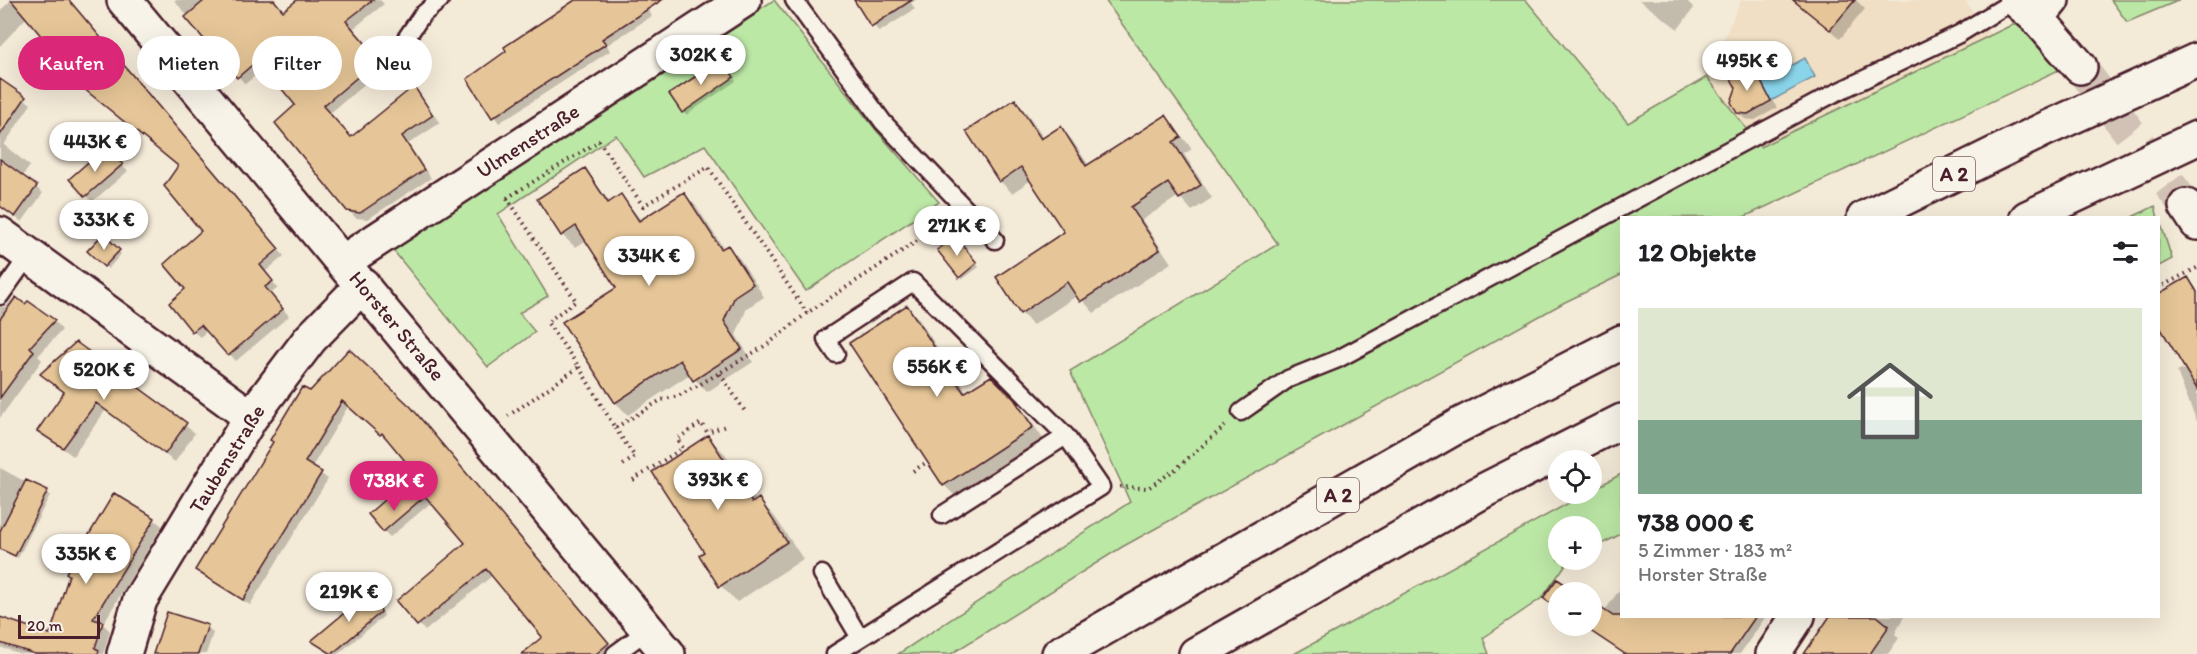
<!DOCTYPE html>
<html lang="de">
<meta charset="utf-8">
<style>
body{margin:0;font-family:Itim,sans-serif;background:#f6f6f6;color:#202124;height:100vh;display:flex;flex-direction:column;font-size:22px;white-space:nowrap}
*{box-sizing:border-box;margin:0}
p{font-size:20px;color:#757577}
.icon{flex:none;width:33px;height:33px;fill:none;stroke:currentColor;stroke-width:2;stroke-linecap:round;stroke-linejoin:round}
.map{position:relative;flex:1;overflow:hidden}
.drawer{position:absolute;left:1620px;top:216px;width:540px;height:402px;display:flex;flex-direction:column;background:#fff;border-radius:0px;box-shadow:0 6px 24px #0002}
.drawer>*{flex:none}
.hud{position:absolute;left:18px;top:36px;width:570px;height:54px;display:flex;gap:12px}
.tools{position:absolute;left:1548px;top:450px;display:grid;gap:12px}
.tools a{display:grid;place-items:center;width:54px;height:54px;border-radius:50%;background:#fff;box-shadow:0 6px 24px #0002;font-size:30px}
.scale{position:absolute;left:18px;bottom:15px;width:82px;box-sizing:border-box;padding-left:6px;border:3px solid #4a1f2b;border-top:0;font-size:16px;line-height:21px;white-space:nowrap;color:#4a1f2b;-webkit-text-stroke:4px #f7f3e8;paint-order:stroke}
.price{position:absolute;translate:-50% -51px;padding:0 14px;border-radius:21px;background:#fff;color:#222;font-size:20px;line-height:39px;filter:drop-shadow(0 2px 3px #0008)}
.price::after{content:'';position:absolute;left:50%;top:36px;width:18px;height:14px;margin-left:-9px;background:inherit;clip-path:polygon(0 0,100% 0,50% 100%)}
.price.active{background:#db2777;color:#fff}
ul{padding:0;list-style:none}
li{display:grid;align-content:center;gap:12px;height:318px;padding:0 18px}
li+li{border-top:2px solid #e0e0e0}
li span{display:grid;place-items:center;height:186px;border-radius:0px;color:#555}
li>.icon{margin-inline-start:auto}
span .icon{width:108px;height:108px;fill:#fffc;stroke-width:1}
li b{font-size:26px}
h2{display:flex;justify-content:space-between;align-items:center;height:72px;padding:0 18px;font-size:26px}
.chip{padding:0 21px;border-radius:27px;background:#fff;box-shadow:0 6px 24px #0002;font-size:21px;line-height:54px}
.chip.active{background:#db2777;color:#fff}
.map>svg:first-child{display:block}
.built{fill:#f0dfc5}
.green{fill:#bce8a6;stroke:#838468;stroke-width:1.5}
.water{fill:#89d4e9;stroke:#708c9d;stroke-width:1.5}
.shadow{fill:#0003}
.building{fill:#e6c698;stroke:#4a1f2b;stroke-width:1.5}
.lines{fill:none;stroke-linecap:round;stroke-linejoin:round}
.secondary-tunnel{stroke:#d2c1b5;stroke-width:33;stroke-dasharray:33 16;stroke-linecap:butt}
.lane-casing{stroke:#4a1f2b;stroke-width:21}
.street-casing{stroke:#4a1f2b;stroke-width:38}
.secondary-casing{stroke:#4a1f2b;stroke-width:38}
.highway-casing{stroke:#4a1f2b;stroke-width:38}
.path{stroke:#4a1f2b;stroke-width:4;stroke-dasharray:1.5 4.5;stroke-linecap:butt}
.lane{stroke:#f7f3e8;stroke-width:16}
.street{stroke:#f7f3e8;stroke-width:33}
.secondary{stroke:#f7f3e8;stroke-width:33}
.highway{stroke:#f7f3e8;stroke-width:33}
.labels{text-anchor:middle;stroke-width:4.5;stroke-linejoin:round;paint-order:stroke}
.shield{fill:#f7f3e8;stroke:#7e5f64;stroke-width:1.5}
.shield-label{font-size:20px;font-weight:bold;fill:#4a1f2b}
.street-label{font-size:21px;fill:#4a1f2b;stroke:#f7f3e8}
</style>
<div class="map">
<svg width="2197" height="654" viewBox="0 0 2197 654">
<rect width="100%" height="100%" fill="#f4ead8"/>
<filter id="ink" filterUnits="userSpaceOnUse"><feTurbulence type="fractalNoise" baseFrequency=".0167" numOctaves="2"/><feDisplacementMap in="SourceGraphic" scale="12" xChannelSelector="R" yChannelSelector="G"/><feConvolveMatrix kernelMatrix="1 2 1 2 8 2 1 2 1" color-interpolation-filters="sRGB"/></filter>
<g filter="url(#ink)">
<path class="built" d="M1741,0H1964L1991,35L1760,147L1707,77Z"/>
<path class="green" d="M774,0L876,130L939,202L806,291L705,145L644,177L616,135L498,214L548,296L519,313L535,332L488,367L392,249Z
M1105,0H1526L1628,123L1707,77L1760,147L2018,22L2063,68L1744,217L1622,218L1621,275L1565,302L1122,547L951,654H898L1130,502L1070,371L1278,244Z
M2111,0H2180L2127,22Z
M2155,206L2158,218L2132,217Z
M2159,218L2172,259L2159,266H2158Z
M1621,474V534L1592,549V526H1558V560H1569L1542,598L1483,638L1489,654H1294L1585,494H1592V490Z"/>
<path class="water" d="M1805,58L1815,77L1771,101L1761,82Z"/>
<path class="shadow" d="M11,0H68L284,256L265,272L278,288L270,294L289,316L236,361L208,330L200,337L193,331L188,290L204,231L180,166L86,87L27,17L0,46V11Z
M174,0H274L284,12L299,0H380L384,4L353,29L385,67L329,114L352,139L414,88L440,123L408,144L431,178L368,219L356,218L348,210L298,105L266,67L245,84Z
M578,0H649L647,8L652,16L607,45L610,51L499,123L469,79Z
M855,0H916L911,3L915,9L879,32Z
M1639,0H1686L1694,8L1678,29Z
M1818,0H1856L1865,9L1840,39L1809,11Z
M725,64L736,81L686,115L683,112Z
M1757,77L1777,108L1755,120L1745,119L1738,113Z
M0,81L31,104L4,145L30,166L22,177L43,193L22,222L0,206Z
M1015,101L1027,113L1044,139L1060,128L1072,140L1089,166L1166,116L1192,149L1184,154L1212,198L1192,211L1179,196L1142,220L1171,263L1094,313L1078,295L1033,325L1021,313L1066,233L1031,180L1012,193L1000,181Z
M102,152L128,171L92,202L71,179Z
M585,170L611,203L621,196L642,221L684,194L696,206L724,249L728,247L740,259L764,297L747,308L736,335L753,362L707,392L690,374L628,415L616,403L618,289L587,240L575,247L562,235Z
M103,236L121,254L108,269L89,251Z
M958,241L979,267L963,279L960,277Z
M2188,278L2197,289V422L2177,372L2186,368Z
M13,298L54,321L62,330L38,356L42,360L0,418V307H6Z
M906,307L918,318L967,393L991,377L1025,412L1043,439L955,496L944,485Z
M77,344L195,433L175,462L105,411L73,456L39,431L65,393Z
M311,393L417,415L614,651L610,654H525L544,637L493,575L425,631L398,601L467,543L432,502L390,537L384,531L418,473L389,439L387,440L349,405L312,467L328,479L250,605L203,576L197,570Z
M708,437L725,454L756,502L759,500L775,517L803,559L737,602L721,586L706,553Z
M0,468L50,495L18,558L0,549Z
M154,519L162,526L103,624L110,631L103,654H21L0,647V619L51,636Z
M1622,586V616H1766L1740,654H1624L1582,626H1592V604L1604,612Z
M374,590L384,616L338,654H333L316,644Z
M1832,616H1904L1895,634L1899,638L1888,654H1806Z
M207,626L213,633L206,654H155Z"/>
<path class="building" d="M11,0H69L279,249L260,265L273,281L265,287L283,309L228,356L201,325L192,332L169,303L185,289L164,264L201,231L164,186L178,166L83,88L84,87Z
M205,0H274L283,11L297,0H373L346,21L379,59L323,106L351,137L414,86L433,115L402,136L424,170L360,213L347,211L275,123L295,105L258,60L237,78L185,17Z
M575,0H662L602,39L606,44L492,118L467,79L506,51L504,47Z
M854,0H912L871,27Z
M1793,0H1855L1830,30Z
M722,59L734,77L682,113L669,94Z
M1724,66L1758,76L1771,101L1748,114L1737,113L1731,102L1736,88Z
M0,79L26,97L0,135Z
M1015,99L1041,139L1061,126L1086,166L1166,115L1181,137L1173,142L1201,185L1179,199L1168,183L1131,207L1160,250L1080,302L1067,282L1020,314L996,277L1064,232L1021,167L999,182L966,131Z
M102,150L123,164L85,197L69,179Z
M0,159L37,186L15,217L0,206Z
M585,168L608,203L621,194L639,221L684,192L721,249L728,245L753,284L735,296L724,321L742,349L693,381L680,360L615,403L562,322L616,288L576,226L561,236L537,199Z
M103,234L120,250L104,267L87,251Z
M955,236L977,263L959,278L937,250Z
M2188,277L2197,292V389L2158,324V294Z
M16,297L25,304L28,301L55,320L30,347L34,351L0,398V319Z
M907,305L964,393L991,376L1014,399L1033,427L943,486L849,343Z
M76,342L187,423L165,454L96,403L63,448L37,431L64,392L40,374Z
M349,349L411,407L609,643L596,654H522L542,637L486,569L417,626L396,601L465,543L425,496L383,532L368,514L415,473L382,433L380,435L342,401L305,462L322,472L243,600L195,570L273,442L270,440L302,387L310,391Z
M708,435L752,503L759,498L787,542L719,587L699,555L704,552L652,472Z
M26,480L48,490L15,556L0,549V531Z
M114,493L155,518L93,619L103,622L95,648L99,650L98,654H35L0,643V617L50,634L69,575L66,573Z
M1557,579L1577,592H1558V609L1543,598Z
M374,588L381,612L332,654L311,641Z
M1592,602L1613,616H1756L1730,654H1625L1583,626H1592Z
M167,612L208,625L198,654H153Z
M1830,616H1877L1889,626L1870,654H1804Z"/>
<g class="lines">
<path class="secondary-tunnel" d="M2080,67L2186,206"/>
<defs>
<path id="lane" d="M794,0L883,122L995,240
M392,59L422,15L440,0
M0,296L29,255
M1241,412L1288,379L1338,359L1831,95L1959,34L2015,0
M942,515L1066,436
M822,574L860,638
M615,654L648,630
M835,654L1101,487L1066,436L913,282L826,339L836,354"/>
<path id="street" d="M2037,18L2052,0
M0,234L251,417
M343,262L744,0
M124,654L140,600L251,417L310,339L363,285
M1773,654L1798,616"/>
<path id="secondary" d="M124,0L668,654
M2016,0L2037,18L2080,67
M2186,206L2197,223"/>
<path id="highway" d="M1864,218L2043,130L2197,60
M2027,218L2197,138
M1059,654L1456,427L1622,342
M1196,654L1485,490L1622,421"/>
</defs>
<use href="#lane" class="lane-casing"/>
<use href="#street" class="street-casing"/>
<use href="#secondary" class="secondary-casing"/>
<use href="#highway" class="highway-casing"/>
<path class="path" d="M507,198L599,141L643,206L708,167L807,313
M507,198L576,301L547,322L579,367L508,416
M2158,288L2197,268
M579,367L615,428L661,400L678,396L699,385L768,344L807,313L948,221
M720,374L746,413
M615,428L635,457L623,465
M913,471L927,462
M633,480L683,448L677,439L701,423L707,432L726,426
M1120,487L1148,488L1176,469L1225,426"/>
<use href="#lane" class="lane"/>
<use href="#street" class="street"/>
<use href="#secondary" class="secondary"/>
<use href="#highway" class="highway"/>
</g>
</g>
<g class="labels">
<g class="shield">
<rect x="1933" y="157" width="42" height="34" rx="4.5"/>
<rect x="1317" y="478" width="42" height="34" rx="4.5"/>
</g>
<g class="shield-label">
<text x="1954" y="181">A 2</text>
<text x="1338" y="502">A 2</text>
</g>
<g class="street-label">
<text transform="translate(528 141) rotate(-33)" y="7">Ulmenstraße</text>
<text transform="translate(397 326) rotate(50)" y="7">Horster Straße</text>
<text transform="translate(227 459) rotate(-58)" y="7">Taubenstraße</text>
</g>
</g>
</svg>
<div class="tools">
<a><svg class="icon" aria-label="locate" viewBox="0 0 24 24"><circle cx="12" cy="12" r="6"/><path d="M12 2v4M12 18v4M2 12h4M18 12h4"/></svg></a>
<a>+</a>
<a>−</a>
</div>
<div class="scale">20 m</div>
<b class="price" style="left:701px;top:86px">302K €</b>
<b class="price" style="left:1747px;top:92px">495K €</b>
<b class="price" style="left:95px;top:173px">443K €</b>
<b class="price" style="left:104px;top:251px">333K €</b>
<b class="price" style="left:957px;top:257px">271K €</b>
<b class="price" style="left:649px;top:287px">334K €</b>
<b class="price" style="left:937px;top:398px">556K €</b>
<b class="price" style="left:104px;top:401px">520K €</b>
<b class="price" style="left:718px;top:511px">393K €</b>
<b class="price active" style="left:394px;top:512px">738K €</b>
<b class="price" style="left:86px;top:585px">335K €</b>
<b class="price" style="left:349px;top:623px">219K €</b>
<div class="hud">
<a class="chip active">Kaufen</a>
<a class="chip">Mieten</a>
<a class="chip">Filter</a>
<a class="chip">Neu</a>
</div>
<section class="drawer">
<h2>12 Objekte<svg class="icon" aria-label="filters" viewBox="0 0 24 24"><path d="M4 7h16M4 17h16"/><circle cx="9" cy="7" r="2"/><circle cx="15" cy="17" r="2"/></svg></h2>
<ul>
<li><span style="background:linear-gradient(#dfe7d0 60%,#7fa58c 0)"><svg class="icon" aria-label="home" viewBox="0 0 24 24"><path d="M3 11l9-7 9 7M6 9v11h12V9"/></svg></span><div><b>738 000 €</b><p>5 Zimmer · 183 m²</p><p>Horster Straße</p></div></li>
</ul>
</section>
</div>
